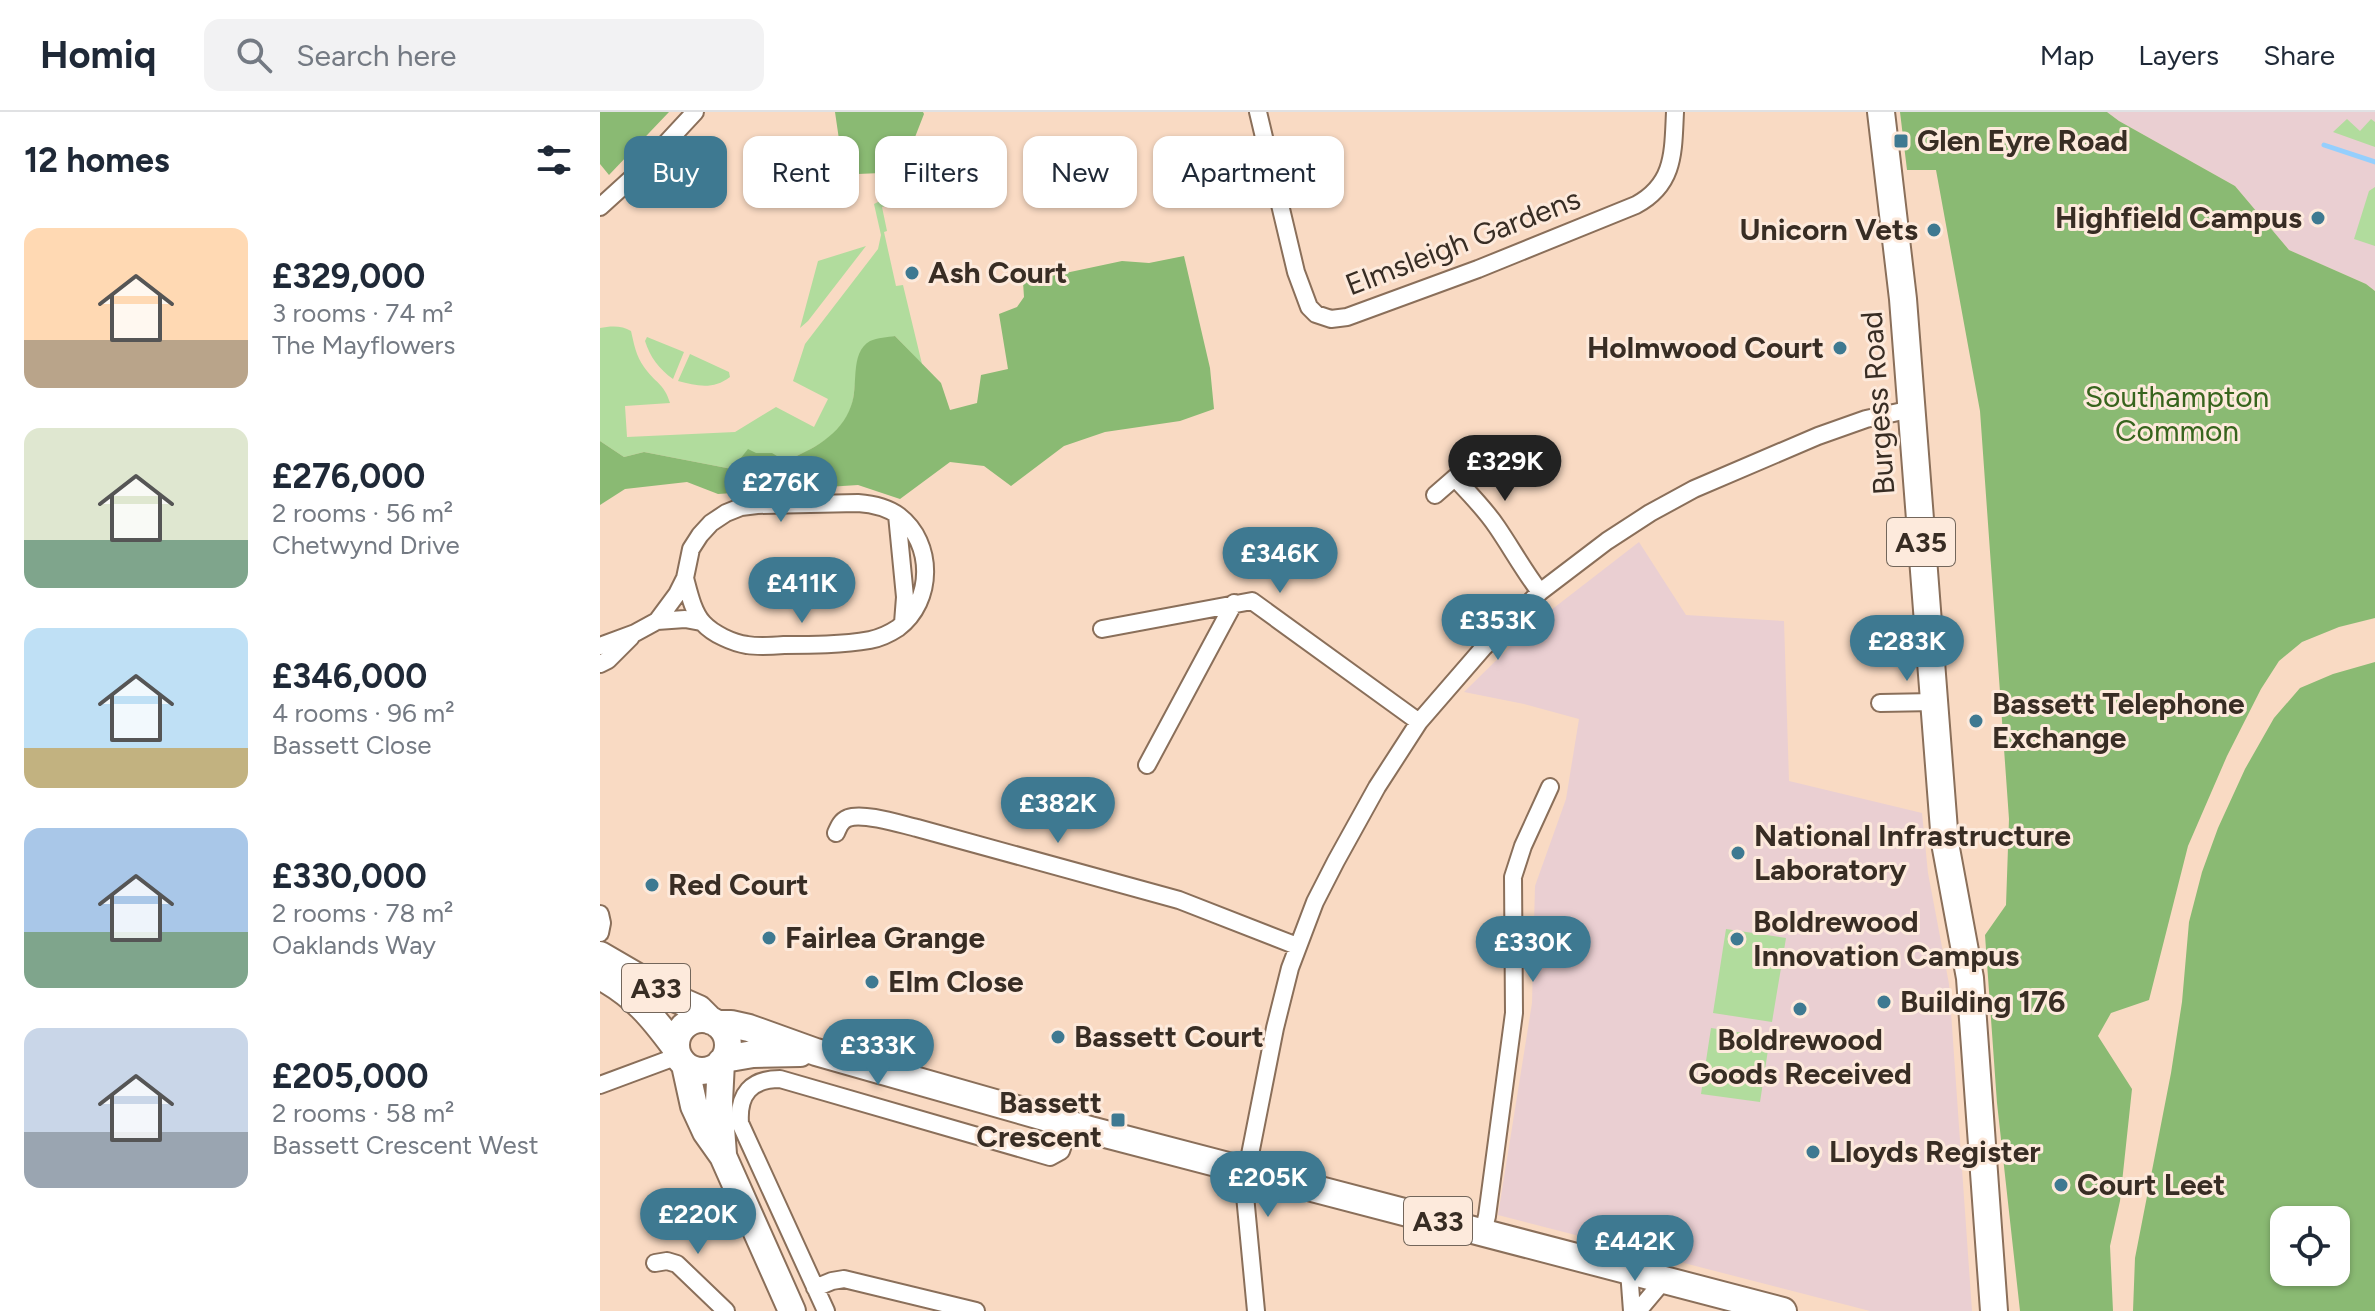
<!DOCTYPE html>
<meta charset="utf-8">
<style>
body{margin:0;font-family:Figtree,sans-serif;background:#f2f2f3;color:#1f2937;height:100vh;display:flex;flex-direction:column;font-size:30px;white-space:nowrap}
*{box-sizing:border-box;margin:0}
p{font-size:26px;color:#747a83}
.icon{flex:none;width:44px;height:44px;fill:none;stroke:currentColor;stroke-width:2;stroke-linecap:round;stroke-linejoin:round}
.map{position:relative;flex:1;overflow:hidden}
.panel{display:flex;flex-direction:column;background:#fff;width:600px}
.panel>*{flex:none}
.guide{position:absolute;left:24px;top:24px;width:760px;height:72px;display:flex;gap:16px}
.buttons{position:absolute;left:1670px;top:1094px;display:grid;gap:16px}
.buttons a{display:grid;place-items:center;width:80px;height:80px;border-radius:16px;background:#fff;box-shadow:0 2px 6px #0004;font-size:40px}
.price{position:absolute;translate:-50% -68px;padding:0 18px;border-radius:28px;background:#3e7991;color:#fff;font-size:26px;line-height:52px;filter:drop-shadow(0 2px 4px #0008)}
.price::after{content:'';position:absolute;left:50%;top:48px;width:24px;height:18px;margin-left:-12px;background:inherit;clip-path:polygon(0 0,100% 0,50% 100%)}
.price.selected{background:#222;color:#fff}
ul{padding:0;list-style:none}
li{display:flex;align-items:center;gap:24px;height:200px;padding:0 24px}
li span{display:grid;place-items:center;flex:none;width:224px;height:160px;border-radius:16px;color:#555}
li>.icon{margin-inline-start:auto}
span .icon{width:96px;height:96px;fill:#fffc;stroke-width:1}
li b{font-size:34px}
h2{display:flex;justify-content:space-between;align-items:center;height:96px;padding:0 24px;font-size:34px}
.chip{padding:0 28px;border-radius:16px;background:#fff;box-shadow:0 2px 6px #0004;font-size:28px;line-height:72px}
.chip.selected{background:#3e7991;color:#fff}
header{display:flex;align-items:center;gap:48px;box-sizing:border-box;height:112px;padding:0 40px;background:#fff;border-bottom:2px solid #e0e1e3}
header strong{font-size:38px}
nav{display:flex;gap:44px;margin-inline-start:auto;font-size:28px}
.search{width:560px;height:72px;background:#f2f2f3;display:flex;align-items:center;gap:20px;box-sizing:border-box;padding:0 28px;border-radius:16px;color:#747a83;font-size:30px}
main{display:flex;flex:1;min-height:0}
.map>svg:first-child{display:block}
.education{fill:#eacfd2}
.green{fill:#b1dc9d}
.forest{fill:#8aba73;fill-rule:evenodd}
.lines{fill:none;stroke-linecap:round;stroke-linejoin:round}
.stream{stroke:#95cffd;stroke-width:5}
.street-casing{stroke:#8a6f5a;stroke-width:20}
.primary-casing{stroke:#8a6f5a;stroke-width:30}
.street{stroke:#fff;stroke-width:16}
.primary{stroke:#fff;stroke-width:26}
.poi-dot{fill:#3e7991;stroke:#fdeadc;stroke-width:3}
.labels{text-anchor:middle;stroke-width:6;stroke-linejoin:round;paint-order:stroke}
.shield{fill:#fdeadc;stroke:#73665b;stroke-width:2}
.shield-label{font-size:28px;font-weight:bold;fill:#382d24}
.poi-label{font-size:30px;font-weight:bold;fill:#382d24;stroke:#fdeadc;text-anchor:start}
.street-label{font-size:30px;fill:#382d24;stroke:#fdeadc}
.park-label{font-size:30px;fill:#37641d;stroke:#fdeadc}
</style>
<header>
<strong>Homiq</strong>
<div class="search"><svg class="icon" aria-label="search" viewBox="0 0 24 24"><circle cx="10" cy="10" r="6"/><path d="M15 15l6 6"/></svg>Search here</div>
<nav><a>Map</a><a>Layers</a><a>Share</a></nav>
</header>
<main>
<section class="panel">
<h2>12 homes<svg class="icon" aria-label="filters" viewBox="0 0 24 24"><path d="M4 7h16M4 17h16"/><circle cx="9" cy="7" r="2"/><circle cx="15" cy="17" r="2"/></svg></h2>
<ul>
<li><span style="background:linear-gradient(#ffd9b3 70%,#b9a48a 0)"><svg class="icon" aria-label="home" viewBox="0 0 24 24"><path d="M3 11l9-7 9 7M6 9v11h12V9"/></svg></span><div><b>£329,000</b><p>3 rooms · 74 m²</p><p>The Mayflowers</p></div></li>
<li><span style="background:linear-gradient(#dfe7d0 70%,#7fa58c 0)"><svg class="icon" aria-label="home" viewBox="0 0 24 24"><path d="M3 11l9-7 9 7M6 9v11h12V9"/></svg></span><div><b>£276,000</b><p>2 rooms · 56 m²</p><p>Chetwynd Drive</p></div></li>
<li><span style="background:linear-gradient(#bfe0f5 75%,#c2b280 0)"><svg class="icon" aria-label="home" viewBox="0 0 24 24"><path d="M3 11l9-7 9 7M6 9v11h12V9"/></svg></span><div><b>£346,000</b><p>4 rooms · 96 m²</p><p>Bassett Close</p></div></li>
<li><span style="background:linear-gradient(#a9c7e8 65%,#7fa58c 0)"><svg class="icon" aria-label="home" viewBox="0 0 24 24"><path d="M3 11l9-7 9 7M6 9v11h12V9"/></svg></span><div><b>£330,000</b><p>2 rooms · 78 m²</p><p>Oaklands Way</p></div></li>
<li><span style="background:linear-gradient(#c9d6e8 65%,#9aa5b1 0)"><svg class="icon" aria-label="home" viewBox="0 0 24 24"><path d="M3 11l9-7 9 7M6 9v11h12V9"/></svg></span><div><b>£205,000</b><p>2 rooms · 58 m²</p><p>Bassett Crescent West</p></div></li>
</ul>
</section>
<div class="map">
<svg width="1775" height="1199" viewBox="0 0 1775 1199">
<rect width="100%" height="100%" fill="#f9dac3"/>
<path class="education" d="M1507,0H1775V179L1766,172L1689,138L1635,74L1519,9Z
M1039,430L1086,503L1184,509L1189,669L1322,701L1328,761L1349,872L1372,1199H1270L898,1103L932,891L935,774L966,687L979,607L924,592L864,580L933,512Z"/>
<path class="green" d="M1747,7L1760,19L1771,7L1775,10V35L1733,20Z
M1775,75V134L1754,127L1769,79Z
M290,84L292,92L282,95L287,119L284,120L296,174L303,173L322,252L295,224L261,239C255,255 256,271 253,288C246,321 213,338 185,349C161,335 153,343 132,357L44,340L24,345L0,329V216C10,214 22,213 31,219C34,232 36,244 44,255C55,271 64,271 70,291L25,294L27,325L135,320L176,295L214,315L228,287L193,269L205,232L278,137L281,123L274,92Z
M266,134L208,209L200,216L218,149Z
M47,225L84,240L73,267C59,257 50,245 45,229Z
M90,242L129,260L130,265C113,278 97,274 78,269Z
M1126,817L1186,826L1172,910L1113,901Z
M1111,916L1170,925L1160,990L1101,982Z"/>
<path class="forest" d="M0,0H69L9,63L0,52Z
M235,0H323L324,2L310,38L281,61L258,62L243,55Z
M1300,0H1507L1519,9L1635,74L1689,138L1766,172L1775,179V506L1739,515L1702,530L1679,549L1661,577L1627,644L1588,734L1549,888L1511,901L1498,924L1532,977L1520,1089L1510,1134L1513,1199H1420L1397,991L1385,823L1406,793L1409,707L1380,299L1336,58H1307Z
M584,144L610,256L614,297L580,309L505,320L464,334L411,374L384,354L350,350L300,387L258,373L118,382L87,370L25,377L0,393V329L24,345L44,340L132,357L148,337L156,341H172L185,349C212,338 241,323 251,294C259,275 249,241 270,229C277,226 288,225 295,224L341,271L350,298L377,291L381,263L408,257L399,202L417,195L424,185L423,170L522,149L549,151Z
M1775,550V1199H1533L1535,1146L1571,961L1582,890L1589,810L1602,760L1618,716L1645,657L1674,606L1700,576L1733,562ZM1684,1108H1736V1160H1684Z"/>
<g class="lines">
<path class="stream" d="M1724,33L1775,50"/>
<defs>
<path id="street" d="M658,0L696,160L709,195L716,202L731,207L747,205L878,157L1036,93C1075,72 1073,40 1075,0
M0,95L43,56L95,0
M855,366C870,382 885,397 897,415C912,437 924,459 940,480
M835,383L866,356
M297,403L305,485L303,511
M57,509L77,482L85,466L91,437L100,423L111,411L126,401L141,395L157,393L258,391C272,392 287,395 299,404C334,431 334,489 298,516C289,522 280,526 270,528C242,533 211,533 184,533C172,534 159,535 147,533C133,531 113,522 103,511C93,500 89,481 85,466
M502,517L652,489L819,610
M0,534L35,521L57,509L85,507L101,510
M0,552L8,548L31,525
M1280,591L1335,590
M547,653L634,491
M236,721C239,714 241,709 248,706C263,700 300,712 317,716L579,788L697,834
M0,802L2,811L0,821
M0,973L78,944
M883,1120L887,1104L914,901L913,765L923,734L950,675
M55,1151L67,1149L77,1152L126,1199
M1029,1159L1032,1199
M215,1176L232,1169L244,1167L376,1199
M226,1199L140,1011C138,982 151,967 180,967L450,1045L461,1039L470,1013
M656,1199L644,1073L675,916L690,856L715,790L736,749L777,675L819,610L884,535L940,480L1007,429L1050,401L1094,377L1218,324L1266,307L1312,297
M1038,1199L1064,1168"/>
<path id="primary" d="M1281,0L1303,187L1345,731L1370,866L1394,1199
M0,843L74,886L99,897L111,909
M0,864C35,883 52,904 75,935
M76 933a26 26 0 1 1 52 0a26 26 0 1 1-52 0Z
M117,912H131L149,916L216,940L490,1018L1183,1199
M124,947L153,942L200,941
M121,950L119,990L123,1042
M85,953L94,994L106,1020L123,1044L192,1199"/>
</defs>
<use href="#street" class="street-casing"/>
<use href="#primary" class="primary-casing"/>
<use href="#street" class="street"/>
<use href="#primary" class="primary"/>
</g>
<g class="poi-dot">
<rect x="1293" y="21" width="16" height="16" rx="4"/>
<circle cx="1718" cy="106" r="8"/>
<circle cx="1334" cy="118" r="8"/>
<circle cx="312" cy="161" r="8"/>
<circle cx="1240" cy="236" r="8"/>
<circle cx="1376" cy="609" r="8"/>
<circle cx="1138" cy="741" r="8"/>
<circle cx="52" cy="773" r="8"/>
<circle cx="169" cy="826" r="8"/>
<circle cx="1137" cy="827" r="8"/>
<circle cx="272" cy="870" r="8"/>
<circle cx="1284" cy="890" r="8"/>
<circle cx="1200" cy="897" r="8"/>
<circle cx="458" cy="925" r="8"/>
<rect x="510" y="1000" width="16" height="16" rx="4"/>
<circle cx="1213" cy="1040" r="8"/>
<circle cx="1461" cy="1073" r="8"/>
</g>
<g class="labels">
<g class="shield">
<rect x="1287" y="406" width="68" height="48" rx="6"/>
<rect x="22" y="852" width="68" height="48" rx="6"/>
<rect x="804" y="1085" width="68" height="48" rx="6"/>
</g>
<g class="shield-label">
<text x="1321" y="440">A35</text>
<text x="56" y="886">A33</text>
<text x="838" y="1119">A33</text>
</g>
<g class="poi-label">
<text x="1317" y="39">Glen Eyre Road</text>
<text x="1702" y="116" text-anchor="end">Highfield Campus</text>
<text x="1318" y="128" text-anchor="end">Unicorn Vets</text>
<text x="328" y="171">Ash Court</text>
<text x="1224" y="246" text-anchor="end">Holmwood Court</text>
<text x="1392" y="602">Bassett Telephone<tspan x="1392" dy="34">Exchange</tspan></text>
<text x="1154" y="734">National Infrastructure<tspan x="1154" dy="34">Laboratory</tspan></text>
<text x="68" y="783">Red Court</text>
<text x="1153" y="820">Boldrewood<tspan x="1153" dy="34">Innovation Campus</tspan></text>
<text x="185" y="836">Fairlea Grange</text>
<text x="288" y="880">Elm Close</text>
<text x="1300" y="900">Building 176</text>
<text x="474" y="935">Bassett Court</text>
<text x="1200" y="938" text-anchor="middle">Boldrewood<tspan x="1200" dy="34">Goods Received</tspan></text>
<text x="502" y="1001" text-anchor="end">Bassett<tspan x="502" dy="34">Crescent</tspan></text>
<text x="1229" y="1050">Lloyds Register</text>
<text x="1477" y="1083">Court Leet</text>
</g>
<g class="street-label">
<text transform="translate(863 130) rotate(-21)" y="10">Elmsleigh Gardens</text>
<text transform="translate(1278 291) rotate(-94)" y="10">Burgess Road</text>
</g>
<g class="park-label">
<text x="1577" y="295">Southampton<tspan x="1577" dy="34">Common</tspan></text>
</g>
</g>
</svg>
<div class="buttons">
<a><svg class="icon" aria-label="locate" viewBox="0 0 24 24"><circle cx="12" cy="12" r="6"/><path d="M12 2v4M12 18v4M2 12h4M18 12h4"/></svg></a>
</div>
<b class="price selected" style="left:905px;top:391px">£329K</b>
<b class="price" style="left:181px;top:412px">£276K</b>
<b class="price" style="left:680px;top:483px">£346K</b>
<b class="price" style="left:202px;top:513px">£411K</b>
<b class="price" style="left:898px;top:550px">£353K</b>
<b class="price" style="left:1307px;top:571px">£283K</b>
<b class="price" style="left:458px;top:733px">£382K</b>
<b class="price" style="left:933px;top:872px">£330K</b>
<b class="price" style="left:278px;top:975px">£333K</b>
<b class="price" style="left:668px;top:1107px">£205K</b>
<b class="price" style="left:98px;top:1144px">£220K</b>
<b class="price" style="left:1035px;top:1171px">£442K</b>
<div class="guide">
<a class="chip selected">Buy</a>
<a class="chip">Rent</a>
<a class="chip">Filters</a>
<a class="chip">New</a>
<a class="chip">Apartment</a>
</div>
</div>
</main>
